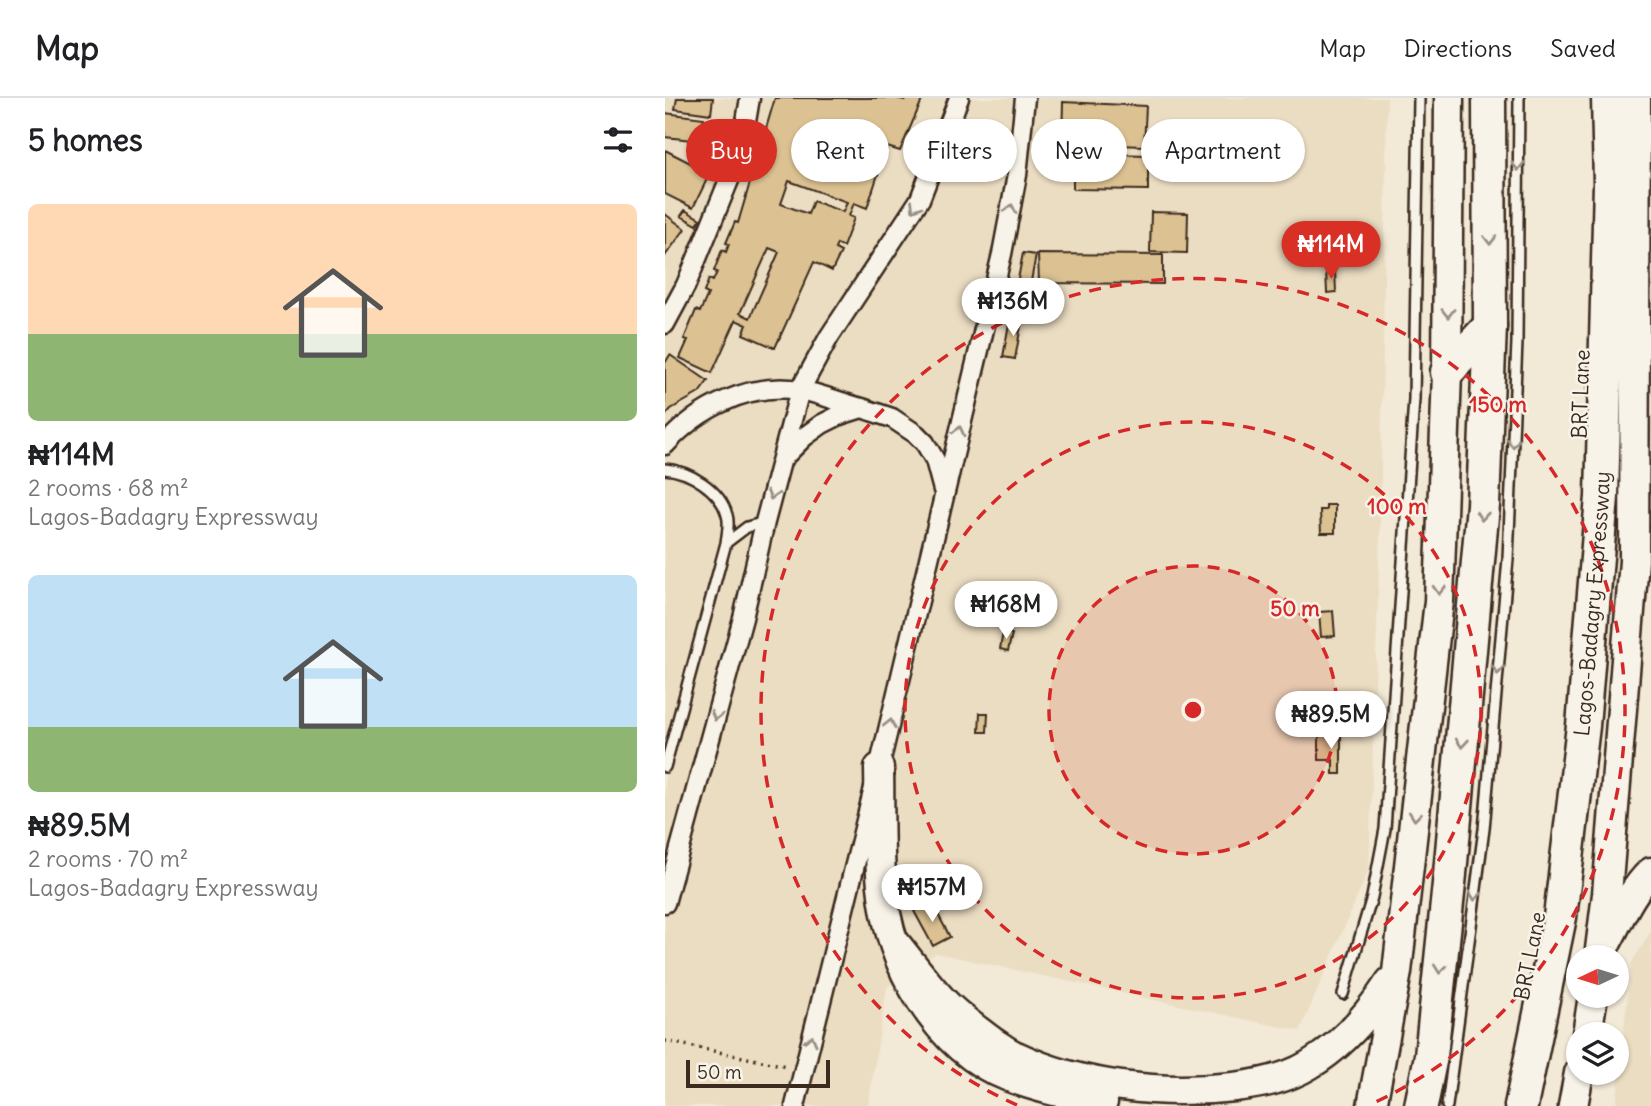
<!DOCTYPE html>
<meta charset="utf-8">
<style>
body{margin:0;font-family:Delius,sans-serif;background:#f2f2f2;color:#202124;height:100vh;display:flex;flex-direction:column;font-size:26px;white-space:nowrap}
*{box-sizing:border-box;margin:0}
p{font-size:23px;color:#757577}
.icon{flex:none;width:38px;height:38px;fill:none;stroke:currentColor;stroke-width:2;stroke-linecap:round;stroke-linejoin:round}
.map{position:relative;flex:1;overflow:hidden}
.side{display:flex;flex-direction:column;background:#fff;width:665px}
.side>*{flex:none}
.hud{position:absolute;left:21px;top:21px;width:665px;height:63px;display:flex;gap:14px}
.needle{width:46px;rotate:266deg}
.fabs{position:absolute;left:901px;top:847px;display:grid;gap:14px}
.fabs a{display:grid;place-items:center;width:63px;height:63px;border-radius:50%;background:#fff;box-shadow:0 2px 5px #0004;font-size:35px}
.scale{position:absolute;left:21px;bottom:18px;width:144px;box-sizing:border-box;padding-left:7px;border:4px solid #3b2a1e;border-top:0;font-size:19px;line-height:24px;white-space:nowrap;color:#3b2a1e;-webkit-text-stroke:5px #f7f3e8;paint-order:stroke}
.price{position:absolute;translate:-50% -60px;padding:0 16px;border-radius:24px;background:#fff;color:#222;font-size:23px;line-height:46px;filter:drop-shadow(0 2px 4px #0008)}
.price::after{content:'';position:absolute;left:50%;top:42px;width:21px;height:16px;margin-left:-10px;background:inherit;clip-path:polygon(0 0,100% 0,50% 100%)}
.price.current{background:#d93025;color:#fff}
ul{padding:0;list-style:none}
li{display:grid;align-content:center;gap:14px;height:371px;padding:0 28px}
li span{display:grid;place-items:center;height:217px;border-radius:10px;color:#555}
li>.icon{margin-inline-start:auto}
span .icon{width:126px;height:126px;fill:#fffc;stroke-width:1}
li b{font-size:30px}
h2{display:flex;justify-content:space-between;align-items:center;height:84px;padding:0 28px;font-size:30px}
.pill{padding:0 24px;border-radius:32px;background:#fff;box-shadow:0 2px 5px #0004;font-size:24px;line-height:63px}
.pill.current{background:#d93025;color:#fff}
header{display:flex;align-items:center;gap:42px;box-sizing:border-box;height:98px;padding:0 35px;background:#fff;border-bottom:2px solid #e0e0e0}
header strong{font-size:33px}
nav{display:flex;gap:38px;margin-inline-start:auto;font-size:24px}
main{display:flex;flex:1;min-height:0}
.map>svg:first-child{display:block}
.built{fill:#ebddc2}
.building{fill:#dcc292;stroke:#3b2a1e;stroke-width:2;fill-rule:evenodd}
.lines{fill:none;stroke-linecap:round;stroke-linejoin:round}
.lane-casing{stroke:#3b2a1e;stroke-width:14}
.street-casing{stroke:#3b2a1e;stroke-width:23}
.primary-casing{stroke:#3b2a1e;stroke-width:33}
.highway-casing{stroke:#3b2a1e;stroke-width:37}
.path{stroke:#3b2a1e;stroke-width:3.5;stroke-dasharray:2 5;stroke-linecap:butt}
.lane{stroke:#f7f3e8;stroke-width:9}
.street{stroke:#f7f3e8;stroke-width:18}
.primary{stroke:#f7f3e8;stroke-width:28}
.highway{stroke:#f7f3e8;stroke-width:32}
.oneway{stroke:#998e83}
.ring{fill:none;stroke:#d62828;stroke-width:3.5;stroke-dasharray:12 9}
.labels{text-anchor:middle;stroke-width:5;stroke-linejoin:round;paint-order:stroke}
.street-label{font-size:21px;fill:#3b2a1e;stroke:#f7f3e8}
.centre{fill:#d62828;stroke:#f7f3e8;stroke-width:3.5}
.ring-label{font-size:21px;text-anchor:middle;font-weight:bold;fill:#d62828;stroke:#f7f3e8;stroke-width:5;stroke-linejoin:round;paint-order:stroke}
</style>
<header>
<strong>Map</strong>
<nav><a>Map</a><a>Directions</a><a>Saved</a></nav>
</header>
<main>
<section class="side">
<h2>5 homes<svg class="icon" aria-label="filters" viewBox="0 0 24 24"><path d="M4 7h16M4 17h16"/><circle cx="9" cy="7" r="2"/><circle cx="15" cy="17" r="2"/></svg></h2>
<ul>
<li><span style="background:linear-gradient(#ffd9b3 60%,#8fb573 0)"><svg class="icon" aria-label="home" viewBox="0 0 24 24"><path d="M3 11l9-7 9 7M6 9v11h12V9"/></svg></span><div><b>₦114M</b><p>2 rooms · 68 m²</p><p>Lagos-Badagry Expressway</p></div></li>
<li><span style="background:linear-gradient(#bfe0f5 70%,#8fb573 0)"><svg class="icon" aria-label="home" viewBox="0 0 24 24"><path d="M3 11l9-7 9 7M6 9v11h12V9"/></svg></span><div><b>₦89.5M</b><p>2 rooms · 70 m²</p><p>Lagos-Badagry Expressway</p></div></li>
</ul>
</section>
<div class="map">
<svg width="986" height="1008" viewBox="0 0 986 1008">
<rect width="100%" height="100%" fill="#f2e9d7"/>
<filter id="ink" filterUnits="userSpaceOnUse"><feTurbulence type="fractalNoise" baseFrequency=".0143" numOctaves="2"/><feDisplacementMap in="SourceGraphic" scale="14" xChannelSelector="R" yChannelSelector="G"/><feConvolveMatrix kernelMatrix="1 2 1 2 8 2 1 2 1" color-interpolation-filters="sRGB"/></filter>
<g filter="url(#ink)">
<path class="built" d="M0,0H722L715,436L704,771L635,933L271,855L222,889L203,1008H0Z
M986,833V1008H951L966,866Z"/>
<path class="building" d="M12,0H48L46,16L10,11Z
M110,0H231L240,2L241,0H258L235,53L222,49L202,110L189,105L184,118L189,120L178,149L172,146L170,151L176,154L167,173L149,164L110,250L78,236L82,227L71,222L47,275L15,260L23,242L19,241L31,212L35,214L43,196L39,194L44,181L48,183L52,174L49,173L57,152L61,154L64,146L61,145L70,124L73,125ZM175,31L203,41L194,67L133,46L138,33L170,45ZM124,83L182,104L178,114L148,103L143,116L116,106ZM104,150L114,154L85,220L75,215Z
M398,4L481,8L479,48L397,45Z
M0,15L39,20L36,43L0,39Z
M0,52L45,75L28,110L0,96Z
M408,55L483,57V92L408,91Z
M20,112L35,121L32,127L16,118Z
M486,114L523,115L522,155L485,154Z
M0,116L20,131L0,158Z
M661,131H668L669,169H662Z
M358,155L371,157L363,199L350,197Z
M373,156L498,157V186L374,185Z
M661,172H670L671,194L662,195Z
M345,220L357,222L350,261L338,259Z
M5,257L43,283L34,295L6,311L0,318V265Z
M661,407H670V435H656L655,412H661Z
M668,513L670,538L656,539L654,514Z
M338,534L347,536L343,553L335,551Z
M315,615H323L322,634H314Z
M654,637H676V676H668V662H654Z
M266,803L285,839L268,848L249,813Z"/>
<g class="lines">
<defs>
<path id="lane" d="M0,371C24,373 55,391 62,417C65,426 62,436 61,445L0,669
M61,445L82,429L100,424
M678,896L707,799L720,731L749,301L754,0
M782,1008L819,731L843,461L852,244L854,0"/>
<path id="street" d="M0,226L21,187L76,53L85,0
M0,347C33,310 84,284 135,292C156,296 177,305 197,310
M119,359L139,339L157,326L175,317L197,310L227,320L251,336L260,345L270,362L278,392
M0,805L78,520L100,424L135,292L164,239L255,101L294,0
M130,1008L214,670L337,156L352,77L360,0"/>
<path id="primary" d="M214,670C215,709 213,749 217,788C224,865 270,950 344,979C375,991 406,997 438,1004
M228,842C246,864 263,888 283,908C297,921 313,933 328,944C336,949 343,955 351,958C416,989 497,997 569,989C595,986 621,981 644,967C678,947 704,916 725,884
M942,844C955,820 966,793 986,774
M934,859L942,796L969,463L971,0
M922,936L928,898
M707,1008L732,874L774,503L782,274L784,0
M908,1008L914,975"/>
<g id="highway">
<path d="M782,274L825,228"/>
<path d="M756,1008L766,958L785,776L818,407L825,228L824,0"/>
<path id="s1" d="M856,1008L895,819L918,628L937,399L945,85L943,0"/>
</g>
</defs>
<use href="#lane" class="lane-casing"/>
<use href="#street" class="street-casing"/>
<use href="#primary" class="primary-casing"/>
<use href="#highway" class="highway-casing"/>
<path class="path" d="M0,943L121,968"/>
<use href="#lane" class="lane"/>
<use href="#street" class="street"/>
<use href="#primary" class="primary"/>
<use href="#highway" class="highway"/>
</g>
<defs><path id="oneway-chevron" d="M-2-3.5L2.5 0L-2 3.5" fill="none" stroke-width="1.6" stroke-linecap="round" stroke-linejoin="round" transform="scale(1.75)"/></defs>
<g class="oneway">
<use href="#oneway-chevron" transform="translate(853 68) rotate(90)"/>
<use href="#oneway-chevron" transform="translate(250 109) rotate(122)"/>
<use href="#oneway-chevron" transform="translate(346 111) rotate(-79)"/>
<use href="#oneway-chevron" transform="translate(825 142) rotate(90)"/>
<use href="#oneway-chevron" transform="translate(783 215) rotate(90)"/>
<use href="#oneway-chevron" transform="translate(294 333) rotate(-76)"/>
<use href="#oneway-chevron" transform="translate(848 345) rotate(92)"/>
<use href="#oneway-chevron" transform="translate(107 397) rotate(106)"/>
<use href="#oneway-chevron" transform="translate(817 418) rotate(95)"/>
<use href="#oneway-chevron" transform="translate(774 492) rotate(93)"/>
<use href="#oneway-chevron" transform="translate(833 572) rotate(95)"/>
<use href="#oneway-chevron" transform="translate(51 618) rotate(105)"/>
<use href="#oneway-chevron" transform="translate(225 626) rotate(-77)"/>
<use href="#oneway-chevron" transform="translate(797 645) rotate(95)"/>
<use href="#oneway-chevron" transform="translate(750 718) rotate(96)"/>
<use href="#oneway-chevron" transform="translate(810 798) rotate(97)"/>
<use href="#oneway-chevron" transform="translate(775 871) rotate(96)"/>
<use href="#oneway-chevron" transform="translate(146 942) rotate(-76)"/>
</g>
</g>
<circle cx="528" cy="612" r="144" fill="#d62828" fill-opacity=".12"/>
<g class="ring">
<circle cx="528" cy="612" r="144"/>
<circle cx="528" cy="612" r="288"/>
<path d="M352 1007A432 432 0 1 1 704 1007"/>
</g>
<g class="labels">
<g class="street-label">
<text transform="translate(916 296) rotate(-88)" y="7">BRT Lane</text>
<text dy="7" stroke="none"><textPath href="#s1" startOffset="508">Lagos-Badagry Expressway</textPath></text>
<text transform="translate(865 858) rotate(-79)" y="7">BRT Lane</text>
</g>
</g>
<circle cx="528" cy="612" r="10" class="centre"/>
<g class="ring-label">
<text x="833" y="314">150 m</text>
<text x="732" y="416">100 m</text>
<text x="630" y="518">50 m</text>
</g>
</svg>
<div class="fabs">
<a><svg class="needle" viewBox="-14 -14 28 28"><path d="M0-13l5 13h-10z" fill="#e53935"/><path d="M0 13l5-13h-10z" fill="#757577"/></svg></a>
<a><svg class="icon" aria-label="layers" viewBox="0 0 24 24"><path d="M12 4l9 5-9 5-9-5zM3 14l9 5 9-5"/></svg></a>
</div>
<div class="scale">50 m</div>
<b class="price current" style="left:666px;top:183px">₦114M</b>
<b class="price" style="left:348px;top:240px">₦136M</b>
<b class="price" style="left:341px;top:543px">₦168M</b>
<b class="price" style="left:666px;top:653px">₦89.5M</b>
<b class="price" style="left:267px;top:826px">₦157M</b>
<div class="hud">
<a class="pill current">Buy</a>
<a class="pill">Rent</a>
<a class="pill">Filters</a>
<a class="pill">New</a>
<a class="pill">Apartment</a>
</div>
</div>
</main>
